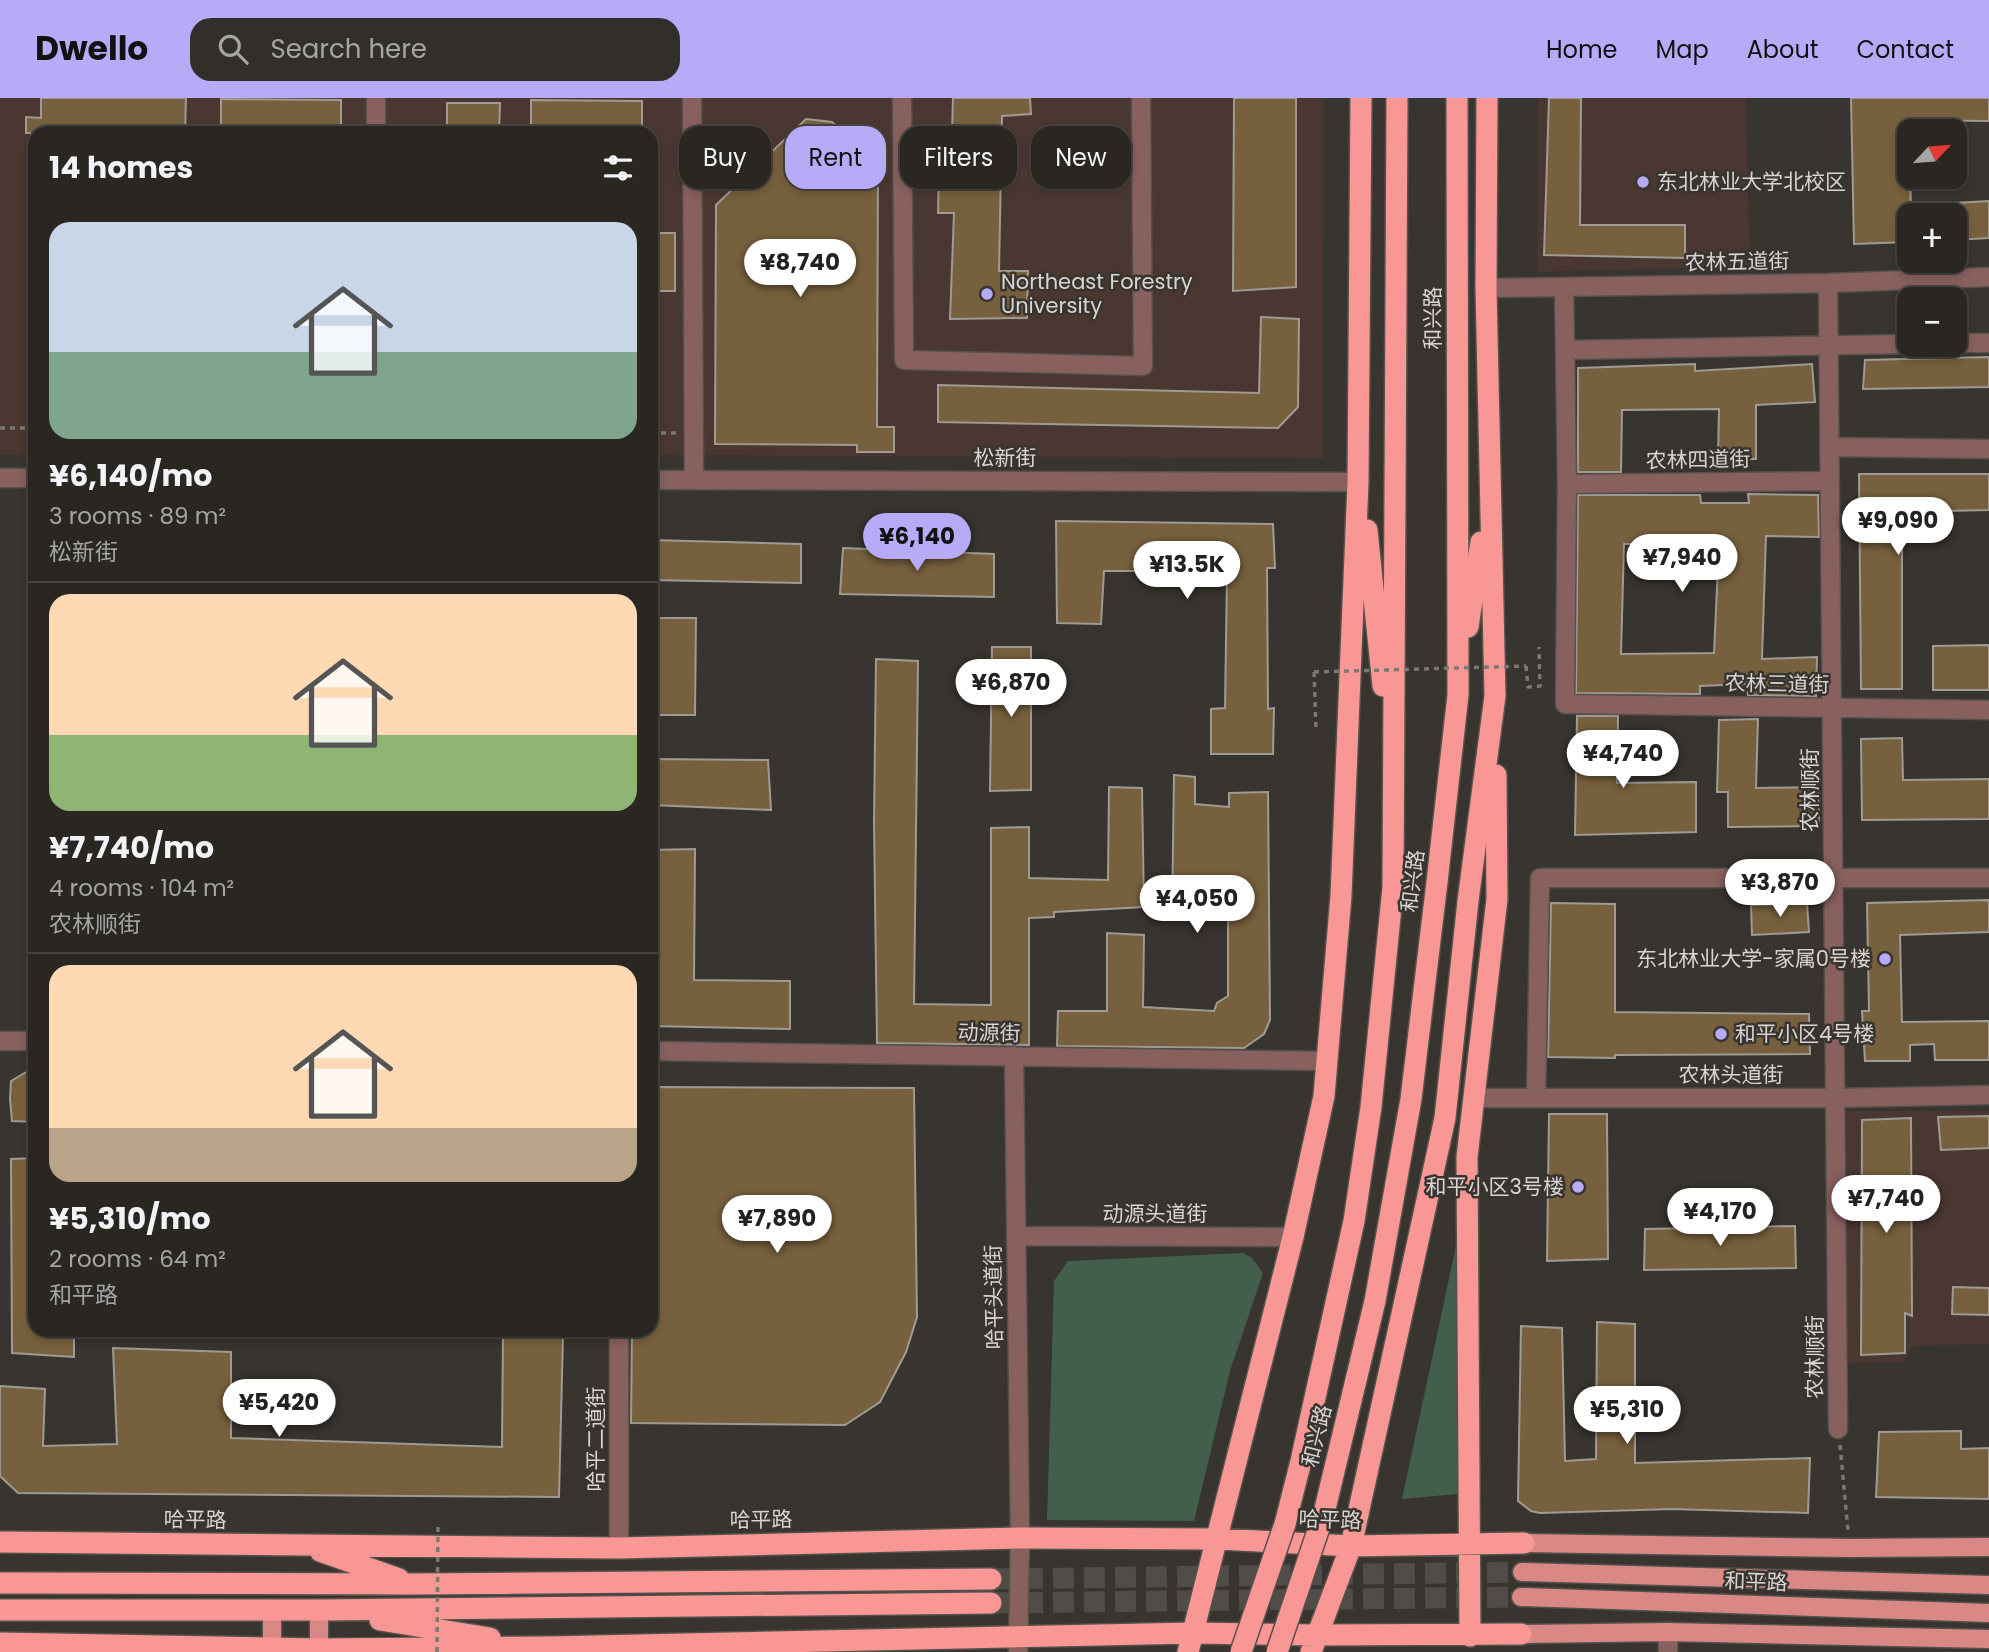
<!DOCTYPE html>
<meta charset="utf-8">
<style>
body{margin:0;font-family:Poppins,"Noto Sans SC",sans-serif;background:#322f2b;color:#f1f3f6;height:100vh;display:flex;flex-direction:column;font-size:26px;white-space:nowrap}
*{box-sizing:border-box;margin:0}
p{font-size:23px;color:#a5a5a6}
.icon{flex:none;width:38px;height:38px;fill:none;stroke:currentColor;stroke-width:2;stroke-linecap:round;stroke-linejoin:round}
.map{position:relative;flex:1;overflow:hidden}
.side{position:absolute;left:28px;top:28px;width:630px;height:1211px;display:flex;flex-direction:column;background:#2a2723;border-radius:21px;box-shadow:0 4px 10px #0003,0 0 0 2px #464441}
.side>*{flex:none}
.top-card{position:absolute;left:679px;top:28px;width:665px;height:63px;display:flex;gap:14px}
.needle{width:46px;rotate:64deg}
.fabs{position:absolute;left:1897px;top:21px;display:grid;gap:14px}
.fabs a{display:grid;place-items:center;width:70px;height:70px;border-radius:14px;background:#2a2723;box-shadow:0 4px 10px #0003,0 0 0 2px #464441;font-size:35px}
.price{position:absolute;translate:-50% -60px;padding:0 16px;border-radius:24px;background:#fff;color:#222;font-size:23px;line-height:46px;filter:drop-shadow(0 2px 4px #0008)}
.price::after{content:'';position:absolute;left:50%;top:42px;width:21px;height:16px;margin-left:-10px;background:inherit;clip-path:polygon(0 0,100% 0,50% 100%)}
.price.selected{background:#b7abf8;color:#111}
ul{padding:0;list-style:none}
li{display:grid;align-content:center;gap:14px;height:371px;padding:0 21px}
li+li{border-top:2px solid #464441}
li span{display:grid;place-items:center;height:217px;border-radius:21px;color:#555}
li>.icon{margin-inline-start:auto}
span .icon{width:126px;height:126px;fill:#fffc;stroke-width:1}
li b{font-size:30px}
h2{display:flex;justify-content:space-between;align-items:center;height:84px;padding:0 21px;font-size:30px}
.pill{padding:0 24px;border-radius:21px;background:#2a2723;box-shadow:0 4px 10px #0003,0 0 0 2px #464441;font-size:24px;line-height:63px}
.pill.selected{background:#b7abf8;color:#111}
header{display:flex;align-items:center;gap:42px;box-sizing:border-box;height:98px;padding:0 35px;background:#b7abf8;color:#111}
header strong{font-size:33px}
nav{display:flex;gap:38px;margin-inline-start:auto;font-size:24px}
.search{width:490px;height:63px;background:#322f2b;display:flex;align-items:center;gap:18px;box-sizing:border-box;padding:0 24px;border-radius:21px;color:#a5a5a6;font-size:26px}
.map>svg:first-child{display:block}
.education{fill:#4b3731}
.green{fill:#425e4d}
.building{fill:#77603d;stroke:#9f9b94;stroke-width:2;fill-rule:evenodd}
.lines{fill:none;stroke-linecap:round;stroke-linejoin:round}
.highway-tunnel{stroke:#504c47;stroke-width:21;stroke-dasharray:21 10;stroke-linecap:butt}
.minor-casing{stroke:#55514c;stroke-width:21}
.major-casing{stroke:#55514c;stroke-width:21}
.highway-casing{stroke:#55514c;stroke-width:24}
.path{stroke:#7c7874;stroke-width:3.5;stroke-dasharray:5 5;stroke-linecap:butt}
.minor{stroke:#88605e;stroke-width:18}
.major{stroke:#d98885;stroke-width:18}
.highway{stroke:#f99794;stroke-width:21}
.highway-bridge-casing{stroke:#55514c;stroke-width:24;stroke-linecap:butt}
.path-bridge{stroke:#7c7874;stroke-width:3.5;stroke-dasharray:5 5;stroke-linecap:butt}
.highway-bridge{stroke:#f99794;stroke-width:21}
.poi-dot{fill:#b7abf8;stroke:#38342f;stroke-width:2.5}
.labels{text-anchor:middle;stroke-width:5;stroke-linejoin:round;paint-order:stroke}
.poi-label{font-size:21px;fill:#d7d4d1;stroke:#38342f;text-anchor:start}
.street-label{font-size:21px;fill:#d7d4d1;stroke:#38342f}
</style>
<header>
<strong>Dwello</strong>
<div class="search"><svg class="icon" aria-label="search" viewBox="0 0 24 24"><circle cx="10" cy="10" r="6"/><path d="M15 15l6 6"/></svg>Search here</div>
<nav><a>Home</a><a>Map</a><a>About</a><a>Contact</a></nav>
</header>
<div class="map">
<svg width="1989" height="1554" viewBox="0 0 1989 1554">
<rect width="100%" height="100%" fill="#38342f"/>
<path class="education" d="M0,0H1324L1323,360L651,357V35H35V357H0Z
M1538,0H1746L1750,168L1537,174Z
M1845,1013H1989V1246L1912,1248L1904,1264L1847,1265Z"/>
<path class="green" d="M1466,1101L1468,1395L1402,1401Z
M1243,1155L1252,1160L1263,1175L1230,1273L1194,1423L1047,1422L1054,1183L1068,1163Z"/>
<path class="building" d="M41,0H186L185,35H26V19L41,20Z
M953,0H1030L1031,16L1002,18L999,173H1028L1027,220L950,221L954,115H938L939,67L951,65Z
M1234,0H1296V189L1233,193Z
M1549,0H1581L1580,127H1685V160L1544,157Z
M1851,0H1989V23L1909,22L1911,117L1909,144L1854,146Z
M221,1L341,2V35H221Z
M531,2L642,3V35H531Z
M447,5H500L499,35H447Z
M806,21L832,24L856,45V67H878L877,329H894V354H857V347L715,346L716,107Z
M1989,103V140L1955,142V105Z
M651,135H675V193H651Z
M1261,219L1299,221L1298,309L1278,330L938,324V287L1259,295Z
M1989,259V289L1863,291L1865,262Z
M1695,266V273L1812,266L1815,304L1756,307V361H1718L1719,311L1622,312L1621,374H1578V270Z
M1859,376H1989V412L1902,414V591H1861Z
M1748,396L1818,397L1819,439L1766,438L1762,561L1817,559L1816,598L1748,597L1747,586L1700,588V596L1576,595L1578,397H1700L1701,405H1749ZM1719,445L1714,555L1621,556L1624,446Z
M1056,423L1273,426L1275,470H1267L1268,611L1274,610L1273,656H1211V611L1225,610L1227,475L1183,478V473H1104L1101,526L1057,525Z
M651,442L801,446V485L651,482Z
M843,450L994,456V499L840,496Z
M651,520H696L695,617H651Z
M1989,547V592H1933V548Z
M992,549H1031V692L990,693Z
M876,561L918,563L914,906L991,907V730L1029,729V780L1108,782L1109,689L1142,690L1144,809L1054,814V819L1029,820V947L877,945L874,724Z
M1577,618H1618L1617,685L1696,684V734L1575,737Z
M1758,621L1756,690L1818,689L1819,728L1728,729V694H1717L1719,622Z
M1902,640L1903,682L1989,681V721L1862,722L1861,641Z
M651,661L768,662L771,712L651,707Z
M1174,677L1195,679V706L1229,709V695L1268,694L1270,922L1264,936L1244,950L1057,948L1058,913H1107V835L1144,837L1143,909L1214,913L1217,905L1228,898V817L1172,818Z
M695,751L694,882L790,883V931L651,928V752Z
M1989,802V834L1900,837L1902,924L1989,923V962H1935L1934,946L1910,947V963H1865L1862,913H1869L1867,805Z
M1551,805L1615,806V914L1809,916L1810,956L1615,957V960L1548,959Z
M1807,805L1809,834L1752,837L1751,807Z
M35,969V1024L12,1023L10,1001L11,983Z
M651,989L914,990L917,1219L906,1254L880,1304L845,1327L631,1325L632,1232H651Z
M1549,1016H1607L1608,1161L1547,1163Z
M1989,1018V1050L1941,1052L1938,1019Z
M1911,1020L1912,1218L1905,1215V1255L1861,1257L1862,1022Z
M35,1060V1232H74V1259L12,1255L11,1061Z
M1795,1128L1796,1170L1644,1172L1645,1131Z
M1953,1189L1989,1190V1217L1952,1216Z
M1597,1224L1635,1226V1365L1810,1360L1808,1415L1672,1411L1540,1415L1531,1413L1518,1403L1521,1228L1562,1230L1565,1363L1596,1361Z
M503,1236L563,1238L559,1399L18,1395L0,1378V1288L45,1291L43,1348L117,1346L113,1250L231,1254V1340L502,1349Z
M1961,1333V1351L1989,1350V1401L1876,1399L1879,1334Z"/>
<g class="lines">
<path class="highway-tunnel" d="M991,1481L1522,1474
M991,1505L1521,1499"/>
<defs>
<path id="minor" d="M376,0V35
M692,0L694,382
M902,0L904,262L1143,268L1141,0
M1828,185L1838,1331
M1564,189L1567,386L1565,606L1989,612
M1486,190L1828,185L1989,179
M1955,245H1989
M1565,252L1909,246
M1830,349L1989,351
M0,380H35
M651,382L1358,384
M1567,386L1830,383
M0,943H35
M651,953L1327,963
M1014,958L1020,1440L1018,1554
M1474,1000H1836L1989,997
M1536,1000L1540,780H1989
M1016,1138L1293,1139
M619,1232V1450
M1668,1554V1534"/>
<path id="major" d="M1524,1445L1850,1450L1989,1449
M1522,1474L1989,1487
M1521,1499L1989,1515
M1521,1536L1668,1534L1989,1541
M272,1554V1512
M319,1554V1512"/>
<path id="highway" d="M1367,432L1383,588
M1468,529L1481,444
M1437,784L1458,597L1457,0
M1393,789L1397,0
M0,1444L619,1450L1020,1440L1218,1441L1351,1448L1524,1445
M320,1453L399,1481
M0,1485L414,1486L991,1481
M0,1512H319L991,1505
M380,1522L490,1540
M1470,1538L1467,1059L1497,801L1496,677
M0,1545L319,1551L549,1549L1193,1535L1317,1537L1521,1536
M1188,1554L1293,1139L1324,998L1341,798L1358,384L1361,0
M1311,1554L1351,1448L1445,1020L1468,803L1495,598L1486,190L1487,0"/>
</defs>
<use href="#minor" class="minor-casing"/>
<use href="#major" class="major-casing"/>
<use href="#highway" class="highway-casing"/>
<path class="path" d="M0,330H35
M651,335H678
M1526,568L1528,589L1540,588L1539,549
M1314,574L1316,631
M1840,1347L1848,1433"/>
<use href="#minor" class="minor"/>
<use href="#major" class="major"/>
<use href="#highway" class="highway"/>
<defs>
<path id="highway-bridge" d="M1241,1554L1285,1426L1301,1363L1354,1123L1371,1009L1393,789
M1277,1554L1324,1415L1375,1203L1411,1001L1437,784"/>
</defs>
<use href="#highway-bridge" class="highway-bridge-casing"/>
<path class="path-bridge" d="M1314,574L1526,568
M437,1554L438,1424"/>
<use href="#highway-bridge" class="highway-bridge"/>
</g>
<g class="poi-dot">
<circle cx="1643" cy="84" r="7"/>
<circle cx="987" cy="196" r="7"/>
<circle cx="1885" cy="861" r="7"/>
<circle cx="1721" cy="936" r="7"/>
<circle cx="1578" cy="1089" r="7"/>
</g>
<g class="labels">
<g class="poi-label">
<text x="1657" y="91">东北林业大学北校区</text>
<text x="1001" y="191">Northeast Forestry<tspan x="1001" dy="24">University</tspan></text>
<text x="1871" y="868" text-anchor="end">东北林业大学-家属0号楼</text>
<text x="1735" y="943">和平小区4号楼</text>
<text x="1564" y="1096" text-anchor="end">和平小区3号楼</text>
</g>
<g class="street-label">
<text transform="translate(1737 164) rotate(-1)" y="7">农林五道街</text>
<text transform="translate(1433 220) rotate(-90)" y="7">和兴路</text>
<text x="1005" y="367">松新街</text>
<text transform="translate(1698 362) rotate(-1)" y="7">农林四道街</text>
<text transform="translate(1777 586) rotate(1)" y="7">农林三道街</text>
<text transform="translate(1810 692) rotate(-90)" y="7">农林顺街</text>
<text transform="translate(1413 783) rotate(-83)" y="7">和兴路</text>
<text transform="translate(989 935) rotate(1)" y="7">动源街</text>
<text x="1731" y="984">农林头道街</text>
<text x="1155" y="1123">动源头道街</text>
<text transform="translate(994 1199) rotate(-91)" y="7">哈平头道街</text>
<text transform="translate(1815 1259) rotate(-90)" y="7">农林顺街</text>
<text transform="translate(1317 1338) rotate(-76)" y="7">和兴路</text>
<text transform="translate(596 1341) rotate(-90)" y="7">哈平二道街</text>
<text transform="translate(195 1422) rotate(1)" y="7">哈平路</text>
<text transform="translate(761 1422) rotate(-1)" y="7">哈平路</text>
<text transform="translate(1330 1422) rotate(2)" y="7">哈平路</text>
<text transform="translate(1756 1484) rotate(2)" y="7">和平路</text>
</g>
</g>
</svg>
<div class="fabs">
<a><svg class="needle" viewBox="-14 -14 28 28"><path d="M0-13l5 13h-10z" fill="#e53935"/><path d="M0 13l5-13h-10z" fill="#a5a5a6"/></svg></a>
<a>+</a>
<a>−</a>
</div>
<b class="price" style="left:800px;top:201px">¥8,740</b>
<b class="price" style="left:1898px;top:459px">¥9,090</b>
<b class="price selected" style="left:917px;top:475px">¥6,140</b>
<b class="price" style="left:1682px;top:496px">¥7,940</b>
<b class="price" style="left:1187px;top:503px">¥13.5K</b>
<b class="price" style="left:1011px;top:621px">¥6,870</b>
<b class="price" style="left:1623px;top:692px">¥4,740</b>
<b class="price" style="left:1780px;top:821px">¥3,870</b>
<b class="price" style="left:1197px;top:837px">¥4,050</b>
<b class="price" style="left:1886px;top:1137px">¥7,740</b>
<b class="price" style="left:1720px;top:1150px">¥4,170</b>
<b class="price" style="left:777px;top:1157px">¥7,890</b>
<b class="price" style="left:279px;top:1341px">¥5,420</b>
<b class="price" style="left:1627px;top:1348px">¥5,310</b>
<div class="top-card">
<a class="pill">Buy</a>
<a class="pill selected">Rent</a>
<a class="pill">Filters</a>
<a class="pill">New</a>
</div>
<section class="side">
<h2>14 homes<svg class="icon" aria-label="filters" viewBox="0 0 24 24"><path d="M4 7h16M4 17h16"/><circle cx="9" cy="7" r="2"/><circle cx="15" cy="17" r="2"/></svg></h2>
<ul>
<li><span style="background:linear-gradient(#c9d6e8 60%,#7fa58c 0)"><svg class="icon" aria-label="home" viewBox="0 0 24 24"><path d="M3 11l9-7 9 7M6 9v11h12V9"/></svg></span><div><b>¥6,140/mo</b><p>3 rooms · 89 m²</p><p>松新街</p></div></li>
<li><span style="background:linear-gradient(#ffd9b3 65%,#8fb573 0)"><svg class="icon" aria-label="home" viewBox="0 0 24 24"><path d="M3 11l9-7 9 7M6 9v11h12V9"/></svg></span><div><b>¥7,740/mo</b><p>4 rooms · 104 m²</p><p>农林顺街</p></div></li>
<li><span style="background:linear-gradient(#ffd9b3 75%,#b9a48a 0)"><svg class="icon" aria-label="home" viewBox="0 0 24 24"><path d="M3 11l9-7 9 7M6 9v11h12V9"/></svg></span><div><b>¥5,310/mo</b><p>2 rooms · 64 m²</p><p>和平路</p></div></li>
</ul>
</section>
</div>
